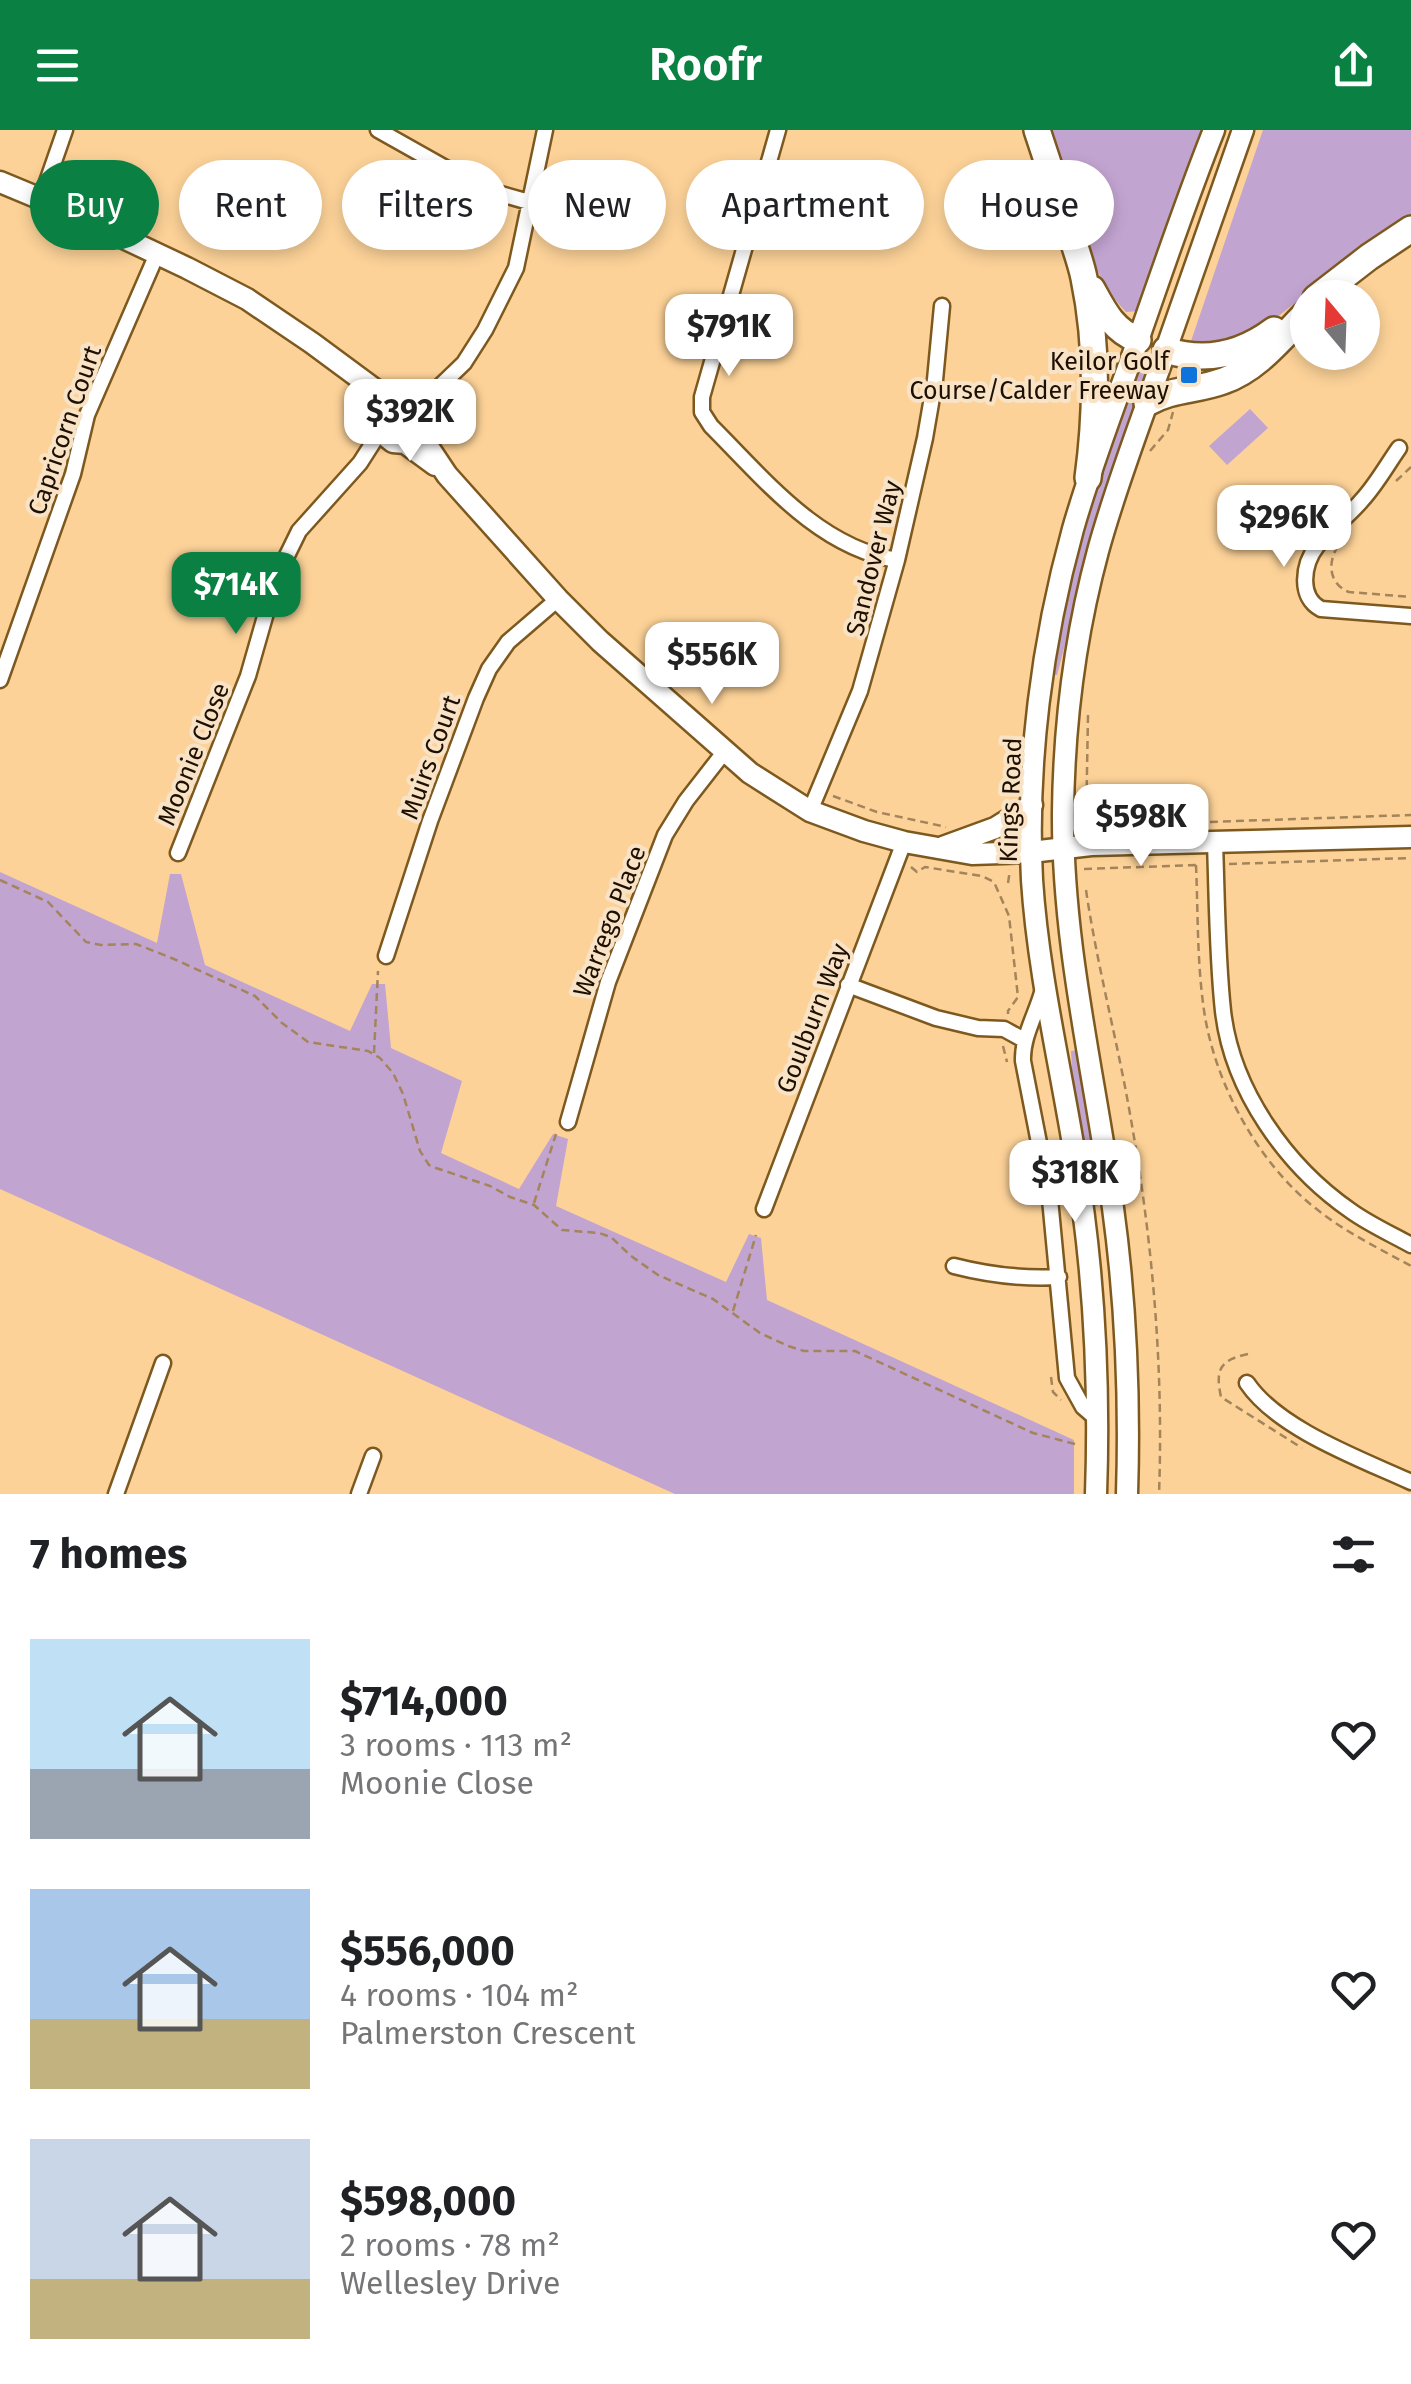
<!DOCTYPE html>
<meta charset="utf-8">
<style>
body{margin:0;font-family:"Fira Sans",sans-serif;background:#f6f6f6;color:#202124;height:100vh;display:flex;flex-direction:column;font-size:38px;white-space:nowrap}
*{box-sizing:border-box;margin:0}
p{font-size:32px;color:#757577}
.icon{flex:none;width:55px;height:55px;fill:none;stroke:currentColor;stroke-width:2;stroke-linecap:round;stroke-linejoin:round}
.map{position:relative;height:1364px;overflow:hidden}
.sheet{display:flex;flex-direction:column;background:#fff;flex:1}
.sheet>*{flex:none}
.hud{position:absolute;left:30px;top:30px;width:1352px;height:90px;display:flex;gap:20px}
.needle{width:65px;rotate:341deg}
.controls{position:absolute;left:1290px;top:150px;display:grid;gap:20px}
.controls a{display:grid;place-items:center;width:90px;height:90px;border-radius:50%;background:#fff;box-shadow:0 5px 15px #0003;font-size:50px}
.price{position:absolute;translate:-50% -85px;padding:0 22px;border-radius:20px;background:#fff;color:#222;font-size:32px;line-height:65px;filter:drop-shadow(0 2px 5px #0008)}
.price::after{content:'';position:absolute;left:50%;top:60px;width:30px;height:22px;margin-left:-15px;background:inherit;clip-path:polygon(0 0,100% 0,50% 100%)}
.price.current{background:#0b8043;color:#fff}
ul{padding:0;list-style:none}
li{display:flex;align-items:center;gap:30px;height:250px;padding:0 30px}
li span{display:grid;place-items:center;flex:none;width:280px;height:200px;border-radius:0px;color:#555}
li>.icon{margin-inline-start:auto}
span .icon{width:120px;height:120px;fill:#fffc;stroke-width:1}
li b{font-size:42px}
h2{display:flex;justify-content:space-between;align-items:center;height:120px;padding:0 30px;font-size:42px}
.tag{padding:0 35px;border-radius:45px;background:#fff;box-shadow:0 5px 15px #0003;font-size:35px;line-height:90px}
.tag.current{background:#0b8043;color:#fff}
header{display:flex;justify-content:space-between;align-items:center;height:130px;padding:0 30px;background:#0b8043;color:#fff;font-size:45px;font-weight:600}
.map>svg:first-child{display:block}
.green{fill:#c2a4d0}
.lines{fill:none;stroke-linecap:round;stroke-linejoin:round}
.street-casing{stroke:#7d591f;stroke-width:19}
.secondary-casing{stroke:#7d591f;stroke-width:25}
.primary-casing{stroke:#7d591f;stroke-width:25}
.highway-casing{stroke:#7d591f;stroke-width:30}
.path{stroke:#a3845b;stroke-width:2.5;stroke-dasharray:8 5;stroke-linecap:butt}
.street{stroke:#fff;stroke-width:14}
.secondary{stroke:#fff;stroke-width:20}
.primary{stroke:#fff;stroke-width:20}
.highway{stroke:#fff;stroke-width:25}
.poi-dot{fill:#0e73db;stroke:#f8e3c7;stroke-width:4}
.labels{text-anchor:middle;stroke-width:8;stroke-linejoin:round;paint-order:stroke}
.poi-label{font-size:25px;fill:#1e0f00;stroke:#f8e3c7;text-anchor:end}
.street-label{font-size:25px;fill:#1e0f00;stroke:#f8e3c7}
</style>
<header><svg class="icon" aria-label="menu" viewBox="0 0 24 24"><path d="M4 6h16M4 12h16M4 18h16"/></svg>Roofr<svg class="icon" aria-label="share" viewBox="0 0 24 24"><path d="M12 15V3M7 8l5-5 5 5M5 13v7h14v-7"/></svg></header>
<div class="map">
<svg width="1411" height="1364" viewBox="0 0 1411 1364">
<rect width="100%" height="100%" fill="#fcd298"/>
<path class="green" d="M1048,0H1203L1138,181L1126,182C1084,139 1067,57 1048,0Z
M1263,0H1411V88L1342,135L1261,200L1243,210L1189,217Z
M1137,236L1148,240L1088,427L1057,545L1051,544L1057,507L1081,402Z
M1250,279L1268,298L1227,335L1209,316Z
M0,742L157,813L170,744H181L205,835L350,901L372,854H385L391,918L462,951L441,1023L519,1059L553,1004L568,1009L556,1076L726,1152L749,1104L761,1108L767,1170L1074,1310V1364H675L0,1059Z
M1078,920L1096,1033L1098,1076L1091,1077C1082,1025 1073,974 1071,921Z"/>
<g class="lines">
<defs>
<path id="street" d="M378,0L483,59L529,72
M778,0L702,267V282L711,296C764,349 819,418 897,430
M41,69L65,0
M405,276L437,259L464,233L485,200L516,138L545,0
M1399,318C1387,335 1376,355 1362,370C1348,387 1330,399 1317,416C1303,434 1298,467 1321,479L1411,486
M0,550L73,344L87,285L157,124
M810,681L860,561L897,430L925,308L935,250L942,176
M1215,713C1217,768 1217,825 1223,881C1232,960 1286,1036 1351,1081C1369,1094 1391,1104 1411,1115
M178,723L248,546L276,448L299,401L360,333L383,297
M386,826L430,691L476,568L489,539L508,512L558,469
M848,855L936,888L978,898L1004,899L1024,910
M1043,859C1037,883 1022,906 1023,931L1050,1069L1067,1248L1083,1277L1098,1290
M568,992L608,852L665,705L686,671L725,621
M764,1079L904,712
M954,1136C989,1145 1023,1149 1059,1147
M1247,1253C1278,1299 1361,1329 1411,1352
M116,1364L163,1233
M359,1364L373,1326"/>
<path id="secondary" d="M0,52L41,69L187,138L247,169L312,213L381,264L399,275L411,278L419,288L420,298L427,315L447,345L558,469L600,511L750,643L810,681L864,701L904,712L972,724L1031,722L1091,715L1411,707
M363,259L377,278L383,290L384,303L388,308L393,312L405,313L435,335
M943,717L995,698L1032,675"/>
<path id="primary" d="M1096,1364C1100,1250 1094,1138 1075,1026C1060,934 1038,842 1032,750C1026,633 1042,511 1073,399C1091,336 1115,274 1137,213C1162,142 1186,70 1214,0
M1127,1364C1130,1268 1126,1173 1113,1078C1095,946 1062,816 1063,682C1064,594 1075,506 1098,421C1116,355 1141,292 1163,228C1190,152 1217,76 1243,0"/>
<path id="highway" d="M1037,0C1048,34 1060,69 1071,103C1075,118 1081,133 1084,148C1098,215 1097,281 1088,348
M1092,159C1104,181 1113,200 1138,210
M1316,168L1369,127L1411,99
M1166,220C1205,233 1242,224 1274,200
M1147,273C1173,258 1196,261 1223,251C1258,239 1282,207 1308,181"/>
</defs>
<use href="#street" class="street-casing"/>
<use href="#secondary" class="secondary-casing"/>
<use href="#primary" class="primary-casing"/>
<use href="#highway" class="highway-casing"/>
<path class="path" d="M1150,321L1168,300L1173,282
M1396,351L1411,337
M1338,416C1327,433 1329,454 1349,462L1411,467
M833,666L877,682L946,697
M1093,696L1411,685
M1086,697L1088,585
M1229,734L1411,728
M1196,735C1198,781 1197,827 1203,873C1212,949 1257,1034 1319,1081C1347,1103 1380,1119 1411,1136
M911,737L917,742L925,737L982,746L994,752L1009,786L1018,867L1008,881V884
M1084,739L1196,735
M0,750L48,772L86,812L101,815L136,814L174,829L255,866L282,893L308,912L368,921L380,928L393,943L403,964L420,1021L429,1035L436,1038L490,1056L510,1067L534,1075L562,1100L599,1103L611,1107L631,1126L658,1145L713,1169L760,1203L788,1216L804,1221H855L1033,1303L1079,1315
M1008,753L1010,740
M1086,760C1096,828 1113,894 1126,962C1151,1095 1164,1229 1159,1364
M1003,916L1007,932
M374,923L378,841
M534,1073L556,1004
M733,1181L756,1105
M1248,1224C1220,1230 1215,1239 1221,1267L1302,1318
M1051,1247L1053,1262L1061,1270"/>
<use href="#street" class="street"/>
<use href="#secondary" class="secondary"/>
<use href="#primary" class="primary"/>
<use href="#highway" class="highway"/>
</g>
<rect class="poi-dot" x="1179" y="235" width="20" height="20" rx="5"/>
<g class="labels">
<g class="poi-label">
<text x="1169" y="240">Keilor Golf<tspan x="1169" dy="29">Course/Calder Freeway</tspan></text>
</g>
<g class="street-label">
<text transform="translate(64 300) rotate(-71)" y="9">Capricorn Court</text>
<text transform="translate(873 428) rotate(-76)" y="9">Sandover Way</text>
<text transform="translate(193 624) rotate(-68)" y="9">Moonie Close</text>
<text transform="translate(430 627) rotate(-70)" y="9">Muirs Court</text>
<text transform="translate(1010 670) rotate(-88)" y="9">Kings Road</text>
<text transform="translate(609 791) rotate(-69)" y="9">Warrego Place</text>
<text transform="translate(812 888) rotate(-69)" y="9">Goulburn Way</text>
</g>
</g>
</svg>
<div class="controls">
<a><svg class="needle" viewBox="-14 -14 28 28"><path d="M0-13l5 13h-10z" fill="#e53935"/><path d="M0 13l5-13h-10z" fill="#757577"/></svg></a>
</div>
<b class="price" style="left:729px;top:249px">$791K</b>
<b class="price" style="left:410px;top:334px">$392K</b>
<b class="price" style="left:1284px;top:440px">$296K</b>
<b class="price current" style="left:236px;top:507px">$714K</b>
<b class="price" style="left:712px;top:577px">$556K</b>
<b class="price" style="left:1141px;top:739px">$598K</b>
<b class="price" style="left:1075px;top:1095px">$318K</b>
<div class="hud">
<a class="tag current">Buy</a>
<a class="tag">Rent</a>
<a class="tag">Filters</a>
<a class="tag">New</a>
<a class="tag">Apartment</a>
<a class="tag">House</a>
</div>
</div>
<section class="sheet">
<h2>7 homes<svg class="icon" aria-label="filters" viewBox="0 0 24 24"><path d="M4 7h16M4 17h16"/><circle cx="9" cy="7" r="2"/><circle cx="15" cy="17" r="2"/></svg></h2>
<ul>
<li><span style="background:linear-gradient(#bfe0f5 65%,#9aa5b1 0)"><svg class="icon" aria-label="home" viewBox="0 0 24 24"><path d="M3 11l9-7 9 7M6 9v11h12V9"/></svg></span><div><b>$714,000</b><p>3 rooms · 113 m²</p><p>Moonie Close</p></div><svg class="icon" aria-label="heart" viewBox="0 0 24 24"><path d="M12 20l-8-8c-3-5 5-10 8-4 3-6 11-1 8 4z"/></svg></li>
<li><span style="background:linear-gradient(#a9c7e8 65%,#c2b280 0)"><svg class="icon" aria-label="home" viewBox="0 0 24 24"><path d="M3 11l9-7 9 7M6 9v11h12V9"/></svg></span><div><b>$556,000</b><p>4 rooms · 104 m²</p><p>Palmerston Crescent</p></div><svg class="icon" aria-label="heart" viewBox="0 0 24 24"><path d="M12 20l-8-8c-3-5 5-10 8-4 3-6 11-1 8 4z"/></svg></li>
<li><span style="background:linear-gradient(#c9d6e8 70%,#c2b280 0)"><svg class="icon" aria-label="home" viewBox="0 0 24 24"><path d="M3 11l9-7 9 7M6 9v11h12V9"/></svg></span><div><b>$598,000</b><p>2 rooms · 78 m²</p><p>Wellesley Drive</p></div><svg class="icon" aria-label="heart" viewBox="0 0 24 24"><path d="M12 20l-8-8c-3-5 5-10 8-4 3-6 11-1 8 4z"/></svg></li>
</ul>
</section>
